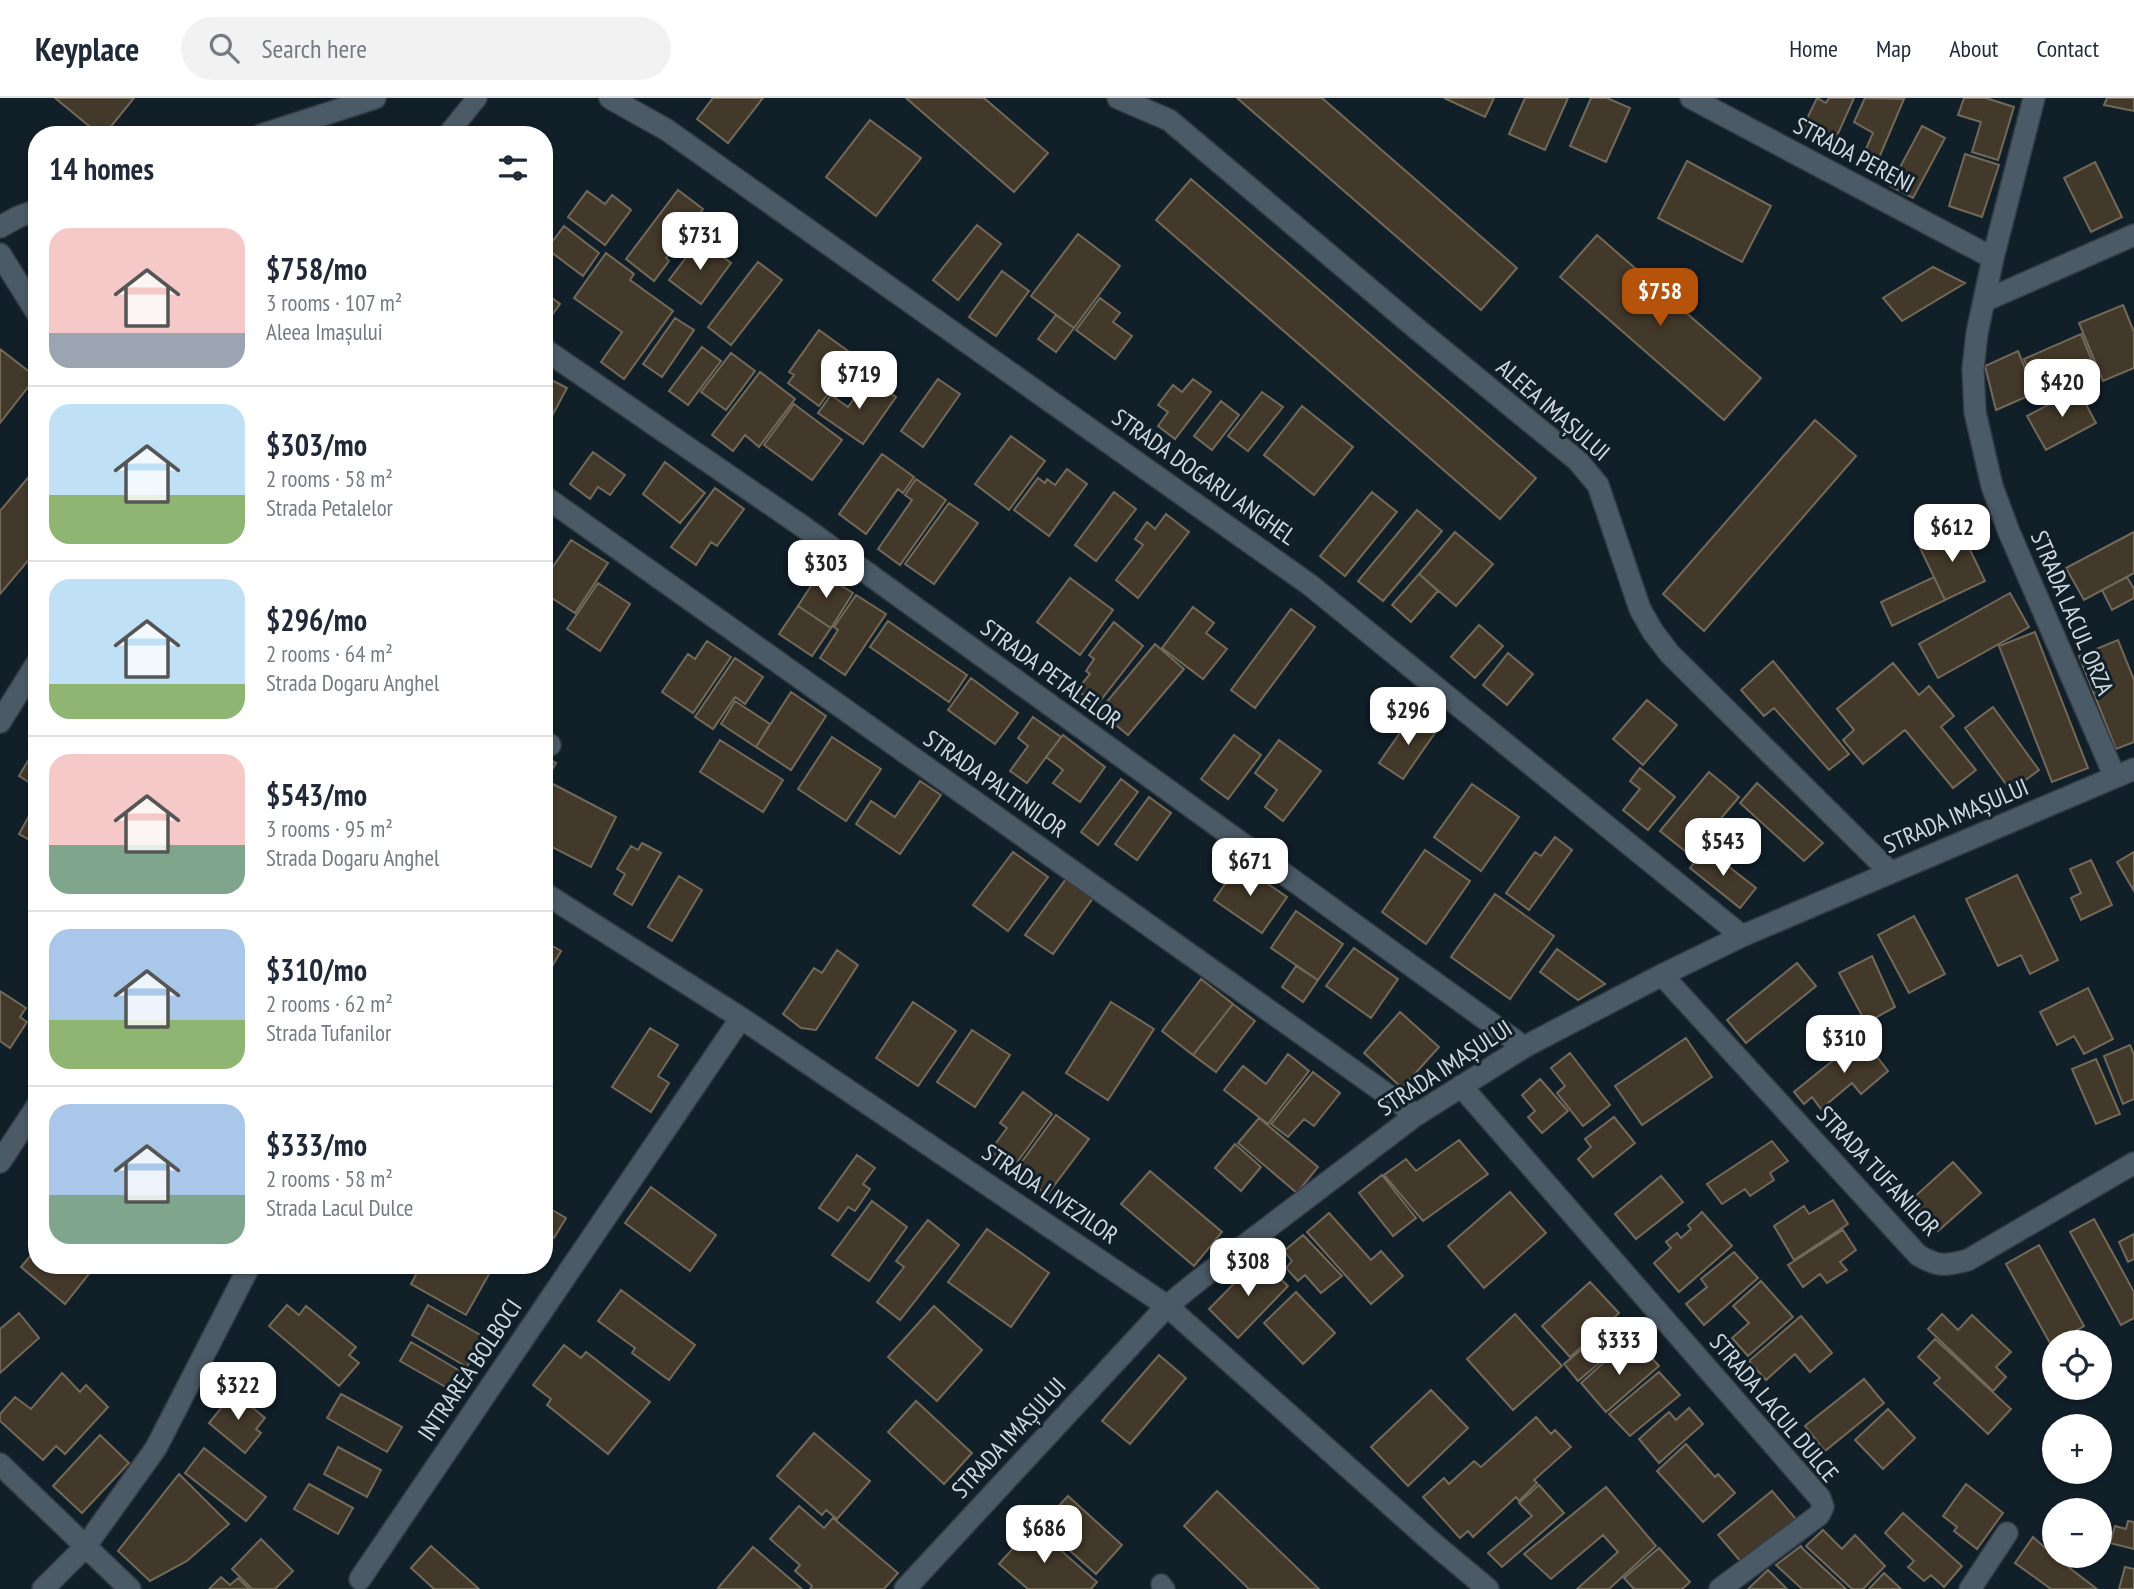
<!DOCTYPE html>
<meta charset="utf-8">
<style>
body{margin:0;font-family:"PT Sans Narrow",sans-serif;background:#f2f2f3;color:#1f2937;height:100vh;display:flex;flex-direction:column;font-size:26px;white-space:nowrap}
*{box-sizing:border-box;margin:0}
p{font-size:23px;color:#747a83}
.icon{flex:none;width:38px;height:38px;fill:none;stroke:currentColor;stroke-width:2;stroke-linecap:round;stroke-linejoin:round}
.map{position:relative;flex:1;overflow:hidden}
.sheet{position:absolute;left:28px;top:28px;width:525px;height:1148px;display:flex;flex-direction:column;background:#fff;border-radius:28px;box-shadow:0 2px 5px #0004}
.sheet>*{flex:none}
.controls{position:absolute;left:2042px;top:1232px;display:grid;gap:14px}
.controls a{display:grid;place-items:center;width:70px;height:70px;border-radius:50%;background:#fff;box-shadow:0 2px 5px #0004;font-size:35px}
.price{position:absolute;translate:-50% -60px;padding:0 16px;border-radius:14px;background:#fff;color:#222;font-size:23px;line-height:46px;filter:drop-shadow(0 2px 4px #0008)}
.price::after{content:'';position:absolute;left:50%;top:42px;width:21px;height:16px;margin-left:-10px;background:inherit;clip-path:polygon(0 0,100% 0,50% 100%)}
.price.selected{background:#b45309;color:#fff}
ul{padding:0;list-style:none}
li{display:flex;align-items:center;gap:21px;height:175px;padding:0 21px}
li+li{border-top:2px solid #e0e1e3}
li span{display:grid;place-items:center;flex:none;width:196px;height:140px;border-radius:21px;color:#555}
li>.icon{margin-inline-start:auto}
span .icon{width:84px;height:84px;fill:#fffc;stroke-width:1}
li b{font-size:30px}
h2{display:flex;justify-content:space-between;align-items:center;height:84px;padding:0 21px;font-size:30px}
header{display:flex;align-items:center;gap:42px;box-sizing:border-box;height:98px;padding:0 35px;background:#fff;border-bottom:2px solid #e0e1e3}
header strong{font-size:33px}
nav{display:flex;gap:38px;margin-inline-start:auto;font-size:24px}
.search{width:490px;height:63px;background:#f2f2f3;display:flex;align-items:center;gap:18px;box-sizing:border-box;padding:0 24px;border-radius:38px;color:#747a83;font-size:26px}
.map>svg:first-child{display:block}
.building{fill:#43392a;stroke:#736959;stroke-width:2}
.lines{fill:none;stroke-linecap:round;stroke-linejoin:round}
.lane-casing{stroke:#333a43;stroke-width:22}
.street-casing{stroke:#333a43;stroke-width:24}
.lane{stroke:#4a5a66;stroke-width:19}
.street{stroke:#4a5a66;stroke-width:21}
.labels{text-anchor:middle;stroke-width:6;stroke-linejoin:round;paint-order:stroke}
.street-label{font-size:24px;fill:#d0d9e0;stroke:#111f29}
</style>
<header>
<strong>Keyplace</strong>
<div class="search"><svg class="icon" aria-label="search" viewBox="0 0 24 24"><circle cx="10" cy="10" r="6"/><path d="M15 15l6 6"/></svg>Search here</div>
<nav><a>Home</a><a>Map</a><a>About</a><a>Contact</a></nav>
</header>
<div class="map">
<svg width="2134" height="1491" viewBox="0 0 2134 1491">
<rect width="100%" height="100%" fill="#111f29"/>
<path class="building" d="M55,0H134L104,37H100Z
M713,0H763L728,45L697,21Z
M906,0H984L1048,55L1014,94Z
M1237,0H1322L1517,170L1481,212Z
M1444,0H1494L1485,19Z
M1525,0H1568L1545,52L1509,36Z
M1591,0H1607L1630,10L1606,64L1570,48Z
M1817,0L1826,5L1829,0H1854L1832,49L1801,33Z
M1865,0L1904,1L1879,60L1866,51L1873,35L1854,24Z
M1964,0H1986L2014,9L1998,62L1972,54L1981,24L1958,17Z
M2107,0H2134V13L2104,7Z
M870,22L921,60L876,118L826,79Z
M1922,28L1945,40L1913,100L1890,88Z
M1965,56L1999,67L1982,119L1949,108Z
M1687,63L1771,108L1742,164L1658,120Z
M2095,64L2122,119L2091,134L2064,80Z
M1191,81L1536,380L1500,421L1156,122Z
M678,92L703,111L666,160L669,163L654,183L626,161Z
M587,93L605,106L612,97L631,112L605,147L568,119Z
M977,127L1001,146L958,202L933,182Z
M564,128L599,155L583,178L547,151Z
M1078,136L1120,168L1074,230L1031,198Z
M1597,137L1761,280L1724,322L1560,179Z
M700,141L731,165L701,206L669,182Z
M606,155L634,176L630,182L673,213L624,281L601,264L622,234L574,200Z
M758,164L782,182L731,247L708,229Z
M1933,169L1965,185L1902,223L1883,200Z
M1002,173L1029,193L996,238L969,219Z
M544,194L560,206L544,228Z
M1100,200L1120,215L1113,224L1132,238L1115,261L1076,232Z
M2123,207L2134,234V270L2103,283L2079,225Z
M1056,217L1074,230L1056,254L1038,241Z
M675,220L694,232L662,279L643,266Z
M819,232L855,258L819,308L788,285L794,277L789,274Z
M2081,236L2095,270L2038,295L2024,261Z
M702,249L721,263L688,307L669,293Z
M0,251L36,279L0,325Z
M2018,253L2035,295L1996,312L1985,268Z
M731,255L755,273L726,312L701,294Z
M760,274L795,301L759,349L745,337L733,353L712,337Z
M544,278L567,290L544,333Z
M869,280L896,299L863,346L818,315L831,297L848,309Z
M938,281L960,296L923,349L901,333Z
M1193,281L1211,294L1175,341L1158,328L1168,314L1158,307L1173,287L1182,294Z
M2078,291L2096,325L2046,352L2027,318Z
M1262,294L1283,309L1248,353L1228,338Z
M1221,303L1239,317L1212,352L1194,338Z
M794,306L842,342L812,382L764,347Z
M1302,308L1353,349L1314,397L1264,357Z
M1815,322L1856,358L1704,533L1663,496Z
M1011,338L1045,363L1009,412L975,386Z
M593,354L625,377L610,397L598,389L590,401L570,386Z
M882,356L914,379L903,395L898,391L866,436L839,416Z
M665,364L705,395L680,425L643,396Z
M37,369V452L0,496V413Z
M1067,371L1087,386L1049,438L1014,412L1038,380L1045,385L1047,381L1055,387Z
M916,381L946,402L900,467L878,451L912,402L905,397Z
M715,390L744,411L717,448L711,444L696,467L671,449Z
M1114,394L1136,411L1096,463L1075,447Z
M1372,394L1397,414L1345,478L1320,458Z
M949,405L978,425L934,486L905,466Z
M1417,412L1442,433L1383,503L1358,483Z
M1166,416L1189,434L1138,500L1116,482L1143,447L1135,441L1147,424L1155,431Z
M1960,431L1985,483L1945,502L1920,450Z
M1455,434L1493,466L1456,508L1419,476Z
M2134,434V475L2084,502L2066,470Z
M571,442L608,465L575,515L544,495V482Z
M820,474L853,495L831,530L798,508Z
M1419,476L1438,493L1411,524L1392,507Z
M1934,479L1945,502L1892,528L1881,504Z
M2127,479L2134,491V500L2112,512L2102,492Z
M1070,480L1113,512L1080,557L1037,524Z
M598,485L630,506L600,553L567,531Z
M2010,495L2029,529L1938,580L1919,546Z
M856,497L886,516L845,577L820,560L838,532L834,529Z
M798,508L831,530L812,558L779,536Z
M1193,509L1214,525L1206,535L1227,551L1203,581L1162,550Z
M1291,511L1315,529L1255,610L1231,592Z
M888,523L967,577L949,604L870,549Z
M1114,524L1143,548L1097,607L1077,592L1090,576L1086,573L1094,561L1089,557Z
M1479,527L1503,548L1475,580L1451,559Z
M2035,534L2088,670L2052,684L1999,548Z
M2118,542L2134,582V644L2116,651L2079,558Z
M707,543L731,559L693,615L662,594L688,556L695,561Z
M1155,546L1184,571L1128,637L1099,613Z
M1508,555L1533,576L1507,607L1483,587Z
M735,560L763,579L745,606L735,599L713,631L695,619Z
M1773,563L1849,656L1829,672L1774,610L1764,618L1741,592Z
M1893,565L1919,597L1929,588L1954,618L1941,629L1976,672L1953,690L1905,632L1863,666L1843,642L1854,632L1837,611Z
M971,580L1018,615L995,646L948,612Z
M791,594L826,618L791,672L756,649Z
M1647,602L1677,627L1643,667L1613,641Z
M735,603L770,626L756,649L721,626Z
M1993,609L2039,672L2011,693L1965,630Z
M1413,616L1437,632L1403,681L1379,665Z
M1033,619L1061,639L1027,685L1010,673L1028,648L1018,640Z
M1063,637L1105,669L1080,704L1053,685L1063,672L1046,659Z
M1234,637L1261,657L1228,701L1201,681Z
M832,639L881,671L846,723L798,691Z
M720,642L783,682L763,714L700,674Z
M1279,642L1321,673L1283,723L1265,709L1277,692L1255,675Z
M32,656L37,659V699L31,696L35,688L19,678Z
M544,659L556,665L544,687Z
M1640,670L1675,699L1648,732L1623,712L1640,691L1630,683Z
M1709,674L1739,699L1690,757L1660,733Z
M1121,681L1138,694L1098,747L1081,734Z
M920,683L941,697L900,756L856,726L871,703L895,719Z
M1757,685L1823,745L1804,763L1740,705Z
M553,686L616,719L591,769L544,745V703Z
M1472,686L1519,719L1481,773L1434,739Z
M1149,699L1171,715L1137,762L1115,746Z
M35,707L37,708V746L19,736Z
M1555,739L1572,752L1529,812L1506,795L1535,754L1541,758Z
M642,745L661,755L632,807L614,796L625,776L617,771L631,748L638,752Z
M1705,750L1756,790L1740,810L1690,770Z
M1425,752L1470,783L1426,846L1382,814Z
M1013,754L1048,779L1008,833L973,807Z
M2134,754V793L2117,764Z
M2091,762L2112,807L2081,822L2071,800L2081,795L2070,771Z
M1239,766L1287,799L1262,835L1214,802Z
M2017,777L2058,862L2030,876L2021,857L1998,868L1966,801Z
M679,778L702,792L672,843L648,829Z
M1066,781L1093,800L1053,856L1025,837Z
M1495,796L1554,838L1510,901L1451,859Z
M1296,813L1343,846L1318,882L1271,850Z
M1914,818L1945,876L1909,895L1878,837Z
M544,843L561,853L544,882Z
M1354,850L1398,881L1371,920L1326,888Z
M1557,851L1605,886L1578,902L1540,874Z
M837,852L858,867L816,932L801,930L783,916L814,870L822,875Z
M1872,858L1895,909L1866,925L1839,875Z
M1797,865L1816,888L1746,945L1727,922Z
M1296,868L1318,882L1303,904L1282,889Z
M1201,881L1233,906L1193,957L1162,933Z
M2088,890L2113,941L2084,956L2074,938L2057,947L2040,914Z
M0,893L26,910L20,919L27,924L10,950L0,943Z
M913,904L956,933L918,988L876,960Z
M1111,904L1154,931L1108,1002L1066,975Z
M1233,906L1255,923L1216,974L1193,957Z
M1400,914L1439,949L1402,990L1364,955Z
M650,930L678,947L658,978L669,985L651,1014L612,989Z
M972,932L1010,957L975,1009L937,984Z
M1862,939L1888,973L1861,996L1852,985L1821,1011L1812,999L1804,1006L1794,994Z
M1686,940L1712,979L1642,1027L1615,988Z
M2130,947L2134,957V1001L2123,1006L2104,958Z
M1570,955L1610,1007L1583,1028L1557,995L1565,988L1551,970Z
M1288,956L1309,973L1268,1026L1224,992L1243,968L1266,986Z
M2096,961L2120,1016L2096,1026L2072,971Z
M1313,974L1340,995L1314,1028L1304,1021L1288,1039L1271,1026Z
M1540,981L1568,1013L1542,1035L1528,1019L1535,1013L1522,997Z
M1023,994L1052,1016L1013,1070L990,1053L1007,1030L1000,1025Z
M1056,1017L1089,1041L1047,1097L1015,1073Z
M1614,1019L1635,1045L1593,1079L1578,1061L1591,1049L1585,1041Z
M1259,1020L1318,1069L1297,1095L1238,1045Z
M1459,1042L1488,1076L1423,1123L1384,1077L1406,1061L1416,1073Z
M1772,1043L1788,1063L1770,1075L1774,1082L1750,1098L1745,1091L1722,1106L1707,1086Z
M1235,1046L1261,1069L1241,1093L1215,1070Z
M857,1057L875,1070L863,1086L870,1091L855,1113L848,1109L838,1123L819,1110Z
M1953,1064L1981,1095L1938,1133L1911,1102Z
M1150,1073L1222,1134L1194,1168L1121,1106Z
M1382,1077L1416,1120L1393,1138L1359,1095Z
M1661,1078L1683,1104L1636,1141L1615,1116Z
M651,1089L716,1137L690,1173L625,1125Z
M1510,1094L1546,1135L1484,1190L1448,1148Z
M1833,1102L1848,1126L1794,1162L1774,1128L1804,1108L1809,1116Z
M872,1103L907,1129L869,1183L832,1157Z
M544,1107L566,1120L554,1140L544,1134Z
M1702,1114L1732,1148L1679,1194L1654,1165L1671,1150L1666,1144L1677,1135L1681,1140L1691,1131L1688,1127Z
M1329,1115L1371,1162L1381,1153L1403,1178L1371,1206L1307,1134Z
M2094,1121L2134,1194V1220L2121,1227L2070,1134Z
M928,1122L959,1147L900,1222L877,1204L904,1169L896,1163Z
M987,1131L1049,1175L1011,1229L948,1184Z
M1843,1132L1856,1152L1840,1164L1847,1172L1827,1185L1820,1176L1803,1189L1788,1167Z
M2134,1136V1161L2128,1164L2119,1144Z
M1303,1137L1342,1178L1321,1195L1305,1177L1298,1183L1286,1170L1292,1163L1284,1153Z
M2039,1147L2084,1228L2051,1247L2006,1166Z
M37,1150V1167H96L65,1206L21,1169Z
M1734,1154L1758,1180L1704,1227L1686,1206L1707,1189L1701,1181Z
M1259,1160L1288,1188L1238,1240L1209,1211Z
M421,1167H474L489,1176L466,1217L411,1186Z
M1761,1183L1793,1219L1748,1258L1732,1240L1749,1225L1733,1208Z
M1590,1184L1619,1215L1570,1259L1542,1228Z
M621,1192L695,1247L669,1282L632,1255L635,1250L598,1223Z
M1296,1194L1335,1235L1303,1266L1264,1225Z
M287,1207L299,1217L306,1208L356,1249L349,1257L359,1265L339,1288L269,1228Z
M428,1207L484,1239L467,1269L412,1237Z
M934,1208L982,1252L937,1303L888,1259Z
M19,1215L39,1240L0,1275V1231Z
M1515,1216L1562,1268L1513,1312L1467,1261Z
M1942,1216L1958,1232L1972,1217L2011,1254L1996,1269L2006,1279L1993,1293L1928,1231Z
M1801,1218L1832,1255L1810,1274L1795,1256L1766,1282L1749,1263Z
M1611,1227L1625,1243L1578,1283L1564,1266Z
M1935,1241L2011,1311L1988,1336L1934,1285L1940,1280L1918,1259Z
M411,1244L460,1273L449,1291L400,1263Z
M564,1247L581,1260L586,1254L650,1304L608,1356L547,1307L551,1301L533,1287Z
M1640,1247L1659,1268L1606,1314L1581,1285L1612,1257L1619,1265Z
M1159,1257L1186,1280L1130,1346L1102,1323Z
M1659,1274L1680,1297L1630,1338L1609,1316Z
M62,1275L80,1294L86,1287L108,1309L65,1356L56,1348L43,1362L0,1323V1316L15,1299L31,1311Z
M1864,1281L1884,1305L1825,1353L1805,1328Z
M1431,1292L1468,1330L1408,1388L1371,1349Z
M234,1294L265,1320L256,1331L261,1335L245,1355L209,1325Z
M341,1296L402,1329L387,1354L327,1320Z
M916,1303L972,1355L944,1386L888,1334Z
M1689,1310L1703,1326L1659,1365L1639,1341L1669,1314L1676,1322Z
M1888,1311L1915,1340L1883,1371L1855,1342Z
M1536,1319L1551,1336L1555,1332L1571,1349L1534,1382L1537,1385L1519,1403L1516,1399L1473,1439L1468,1433L1460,1440L1423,1399L1444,1380L1449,1386L1474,1363L1481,1369Z
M814,1335L870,1383L837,1421L826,1412L822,1417L777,1378Z
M100,1337L129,1365L82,1415L53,1388Z
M1686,1346L1715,1379L1718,1376L1735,1395L1703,1424L1657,1373Z
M338,1349L381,1372L367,1399L324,1376Z
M204,1350L266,1399L246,1423L185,1375Z
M179,1376L229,1426L187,1463L150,1483L118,1453Z
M309,1386L353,1410L338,1436L294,1411Z
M1966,1386L2003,1415L1977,1451L1954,1433L1957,1429L1943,1418Z
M1539,1387L1564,1415L1502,1469L1488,1455L1532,1418L1519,1405Z
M1606,1389L1656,1448L1609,1491H1577L1618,1454L1603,1437L1551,1481L1524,1456Z
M1217,1393L1319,1491H1249L1184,1428Z
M1772,1393L1796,1421L1742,1465L1718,1437Z
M1068,1398L1122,1447L1096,1476L1041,1427Z
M799,1408L824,1430L833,1420L898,1475L884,1491H810L812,1488L795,1473L800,1467L770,1441Z
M1903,1415L1962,1468L1944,1489L1931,1477L1924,1483L1908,1469L1914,1463L1885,1435Z
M2128,1423L2134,1424V1451L2110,1445L2115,1428L2126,1431Z
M1033,1428L1097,1484L1091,1491H1028L999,1466Z
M1823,1432L1842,1451L1855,1437L1885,1468L1863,1491H1852L1806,1448Z
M2033,1439L2054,1458L2097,1491H2051L2015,1465Z
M261,1441L293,1473L275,1491H252L232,1471Z
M431,1448L479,1491H434L411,1470Z
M1801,1448L1803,1451L1846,1491H1802L1776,1467Z
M753,1449L802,1491H720L718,1490Z
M1659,1450L1690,1484L1682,1491H1634L1624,1480Z
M2125,1469L2134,1471V1491H2119Z
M1768,1472L1787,1491H1748Z
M1884,1475L1901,1491H1869Z
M221,1479L230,1487L238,1480L249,1491H209Z"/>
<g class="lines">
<defs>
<path id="lane" d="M447,37L477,0
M1161,1486L1165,1491"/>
<path id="street" d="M610,0L667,32L1310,487L1742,838
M1118,0L1169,22L1417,231L1578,363L1598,387L1640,511L1653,534L1670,556L1890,774
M1691,0L1993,160
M2034,0L1993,160L1977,235L1973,271L1975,314L1992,388L2009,434L2115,679
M261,37L375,0
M0,129L18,119L37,112
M0,156L37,215
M1984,203L2134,137
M544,251L802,428L1524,949
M544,398L1416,1017
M0,624L37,565
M544,644L550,647
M544,795L741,920L1167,1208L1433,1445L1488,1491
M1662,877L1918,1157C1938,1169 1945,1168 1968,1162L2134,1065
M1461,988L1820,1400L1823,1409L1819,1417L1720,1491
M0,1064L37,1008
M0,1366L130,1491
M360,1481L741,920
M43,1491L85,1449L156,1350L250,1167
M905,1491L1167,1208L1199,1182L1416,1017L1524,949L1662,877L1742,838L2134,671
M1970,1491L2007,1435"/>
</defs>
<use href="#lane" class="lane-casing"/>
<use href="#street" class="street-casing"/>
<use href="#lane" class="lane"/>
<use href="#street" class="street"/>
</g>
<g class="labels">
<g class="street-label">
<text transform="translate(1854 57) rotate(28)" y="8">STRADA PERENI</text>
<text transform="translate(1553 312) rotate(41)" y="8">ALEEA IMAȘULUI</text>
<text transform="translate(1204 379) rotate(35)" y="8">STRADA DOGARU ANGHEL</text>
<text transform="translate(2072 515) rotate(67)" y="8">STRADA LACUL ORZA</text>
<text transform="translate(1051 576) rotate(36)" y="8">STRADA PETALELOR</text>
<text transform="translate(995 686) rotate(35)" y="8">STRADA PALTINILOR</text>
<text transform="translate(1956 718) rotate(-23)" y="8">STRADA IMAȘULUI</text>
<text transform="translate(1445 970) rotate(-33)" y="8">STRADA IMAȘULUI</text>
<text transform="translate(1878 1073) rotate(47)" y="8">STRADA TUFANILOR</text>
<text transform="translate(1050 1096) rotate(34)" y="8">STRADA LIVEZILOR</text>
<text transform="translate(470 1272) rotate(-56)" y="8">INTRAREA BOLBOCI</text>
<text transform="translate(1774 1310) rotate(50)" y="8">STRADA LACUL DULCE</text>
<text transform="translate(1009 1340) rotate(-47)" y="8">STRADA IMAȘULUI</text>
</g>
</g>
</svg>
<div class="controls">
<a><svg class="icon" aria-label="locate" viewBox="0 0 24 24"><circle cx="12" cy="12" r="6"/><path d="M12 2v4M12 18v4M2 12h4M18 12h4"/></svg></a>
<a>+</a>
<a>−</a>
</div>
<b class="price" style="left:700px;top:174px">$731</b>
<b class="price selected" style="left:1660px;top:230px">$758</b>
<b class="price" style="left:859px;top:313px">$719</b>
<b class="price" style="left:2062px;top:321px">$420</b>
<b class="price" style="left:1952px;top:466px">$612</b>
<b class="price" style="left:826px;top:502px">$303</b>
<b class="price" style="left:1408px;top:649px">$296</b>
<b class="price" style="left:1723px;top:780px">$543</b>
<b class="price" style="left:1250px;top:800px">$671</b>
<b class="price" style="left:1844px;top:977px">$310</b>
<b class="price" style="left:1248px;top:1200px">$308</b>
<b class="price" style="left:1619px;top:1279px">$333</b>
<b class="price" style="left:238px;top:1324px">$322</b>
<b class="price" style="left:1044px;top:1467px">$686</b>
<section class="sheet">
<h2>14 homes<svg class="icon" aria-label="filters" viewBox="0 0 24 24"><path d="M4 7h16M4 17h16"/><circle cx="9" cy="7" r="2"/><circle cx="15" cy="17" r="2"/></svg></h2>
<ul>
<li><span style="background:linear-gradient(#f6c9c9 75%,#9aa5b1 0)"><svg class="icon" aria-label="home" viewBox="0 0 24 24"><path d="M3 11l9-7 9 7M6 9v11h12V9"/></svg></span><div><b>$758/mo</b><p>3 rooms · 107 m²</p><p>Aleea Imașului</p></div></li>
<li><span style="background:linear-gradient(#bfe0f5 65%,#8fb573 0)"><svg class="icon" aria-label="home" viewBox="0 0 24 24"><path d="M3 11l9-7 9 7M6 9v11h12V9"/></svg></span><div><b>$303/mo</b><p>2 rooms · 58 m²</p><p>Strada Petalelor</p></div></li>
<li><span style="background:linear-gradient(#bfe0f5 75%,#8fb573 0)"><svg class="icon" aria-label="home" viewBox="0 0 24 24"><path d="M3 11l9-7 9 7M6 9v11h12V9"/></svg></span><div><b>$296/mo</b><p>2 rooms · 64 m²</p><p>Strada Dogaru Anghel</p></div></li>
<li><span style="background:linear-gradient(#f6c9c9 65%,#7fa58c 0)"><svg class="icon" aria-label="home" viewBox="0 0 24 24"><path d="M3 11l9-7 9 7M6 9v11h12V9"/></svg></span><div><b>$543/mo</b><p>3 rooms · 95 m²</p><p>Strada Dogaru Anghel</p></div></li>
<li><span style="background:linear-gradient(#a9c7e8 65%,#8fb573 0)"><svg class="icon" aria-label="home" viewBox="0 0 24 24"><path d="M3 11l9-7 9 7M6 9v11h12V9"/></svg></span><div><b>$310/mo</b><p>2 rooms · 62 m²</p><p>Strada Tufanilor</p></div></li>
<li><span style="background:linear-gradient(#a9c7e8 65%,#7fa58c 0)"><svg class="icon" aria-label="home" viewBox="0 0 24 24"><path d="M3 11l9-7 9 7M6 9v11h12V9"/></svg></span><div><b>$333/mo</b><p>2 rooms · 58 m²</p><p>Strada Lacul Dulce</p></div></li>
</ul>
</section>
</div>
